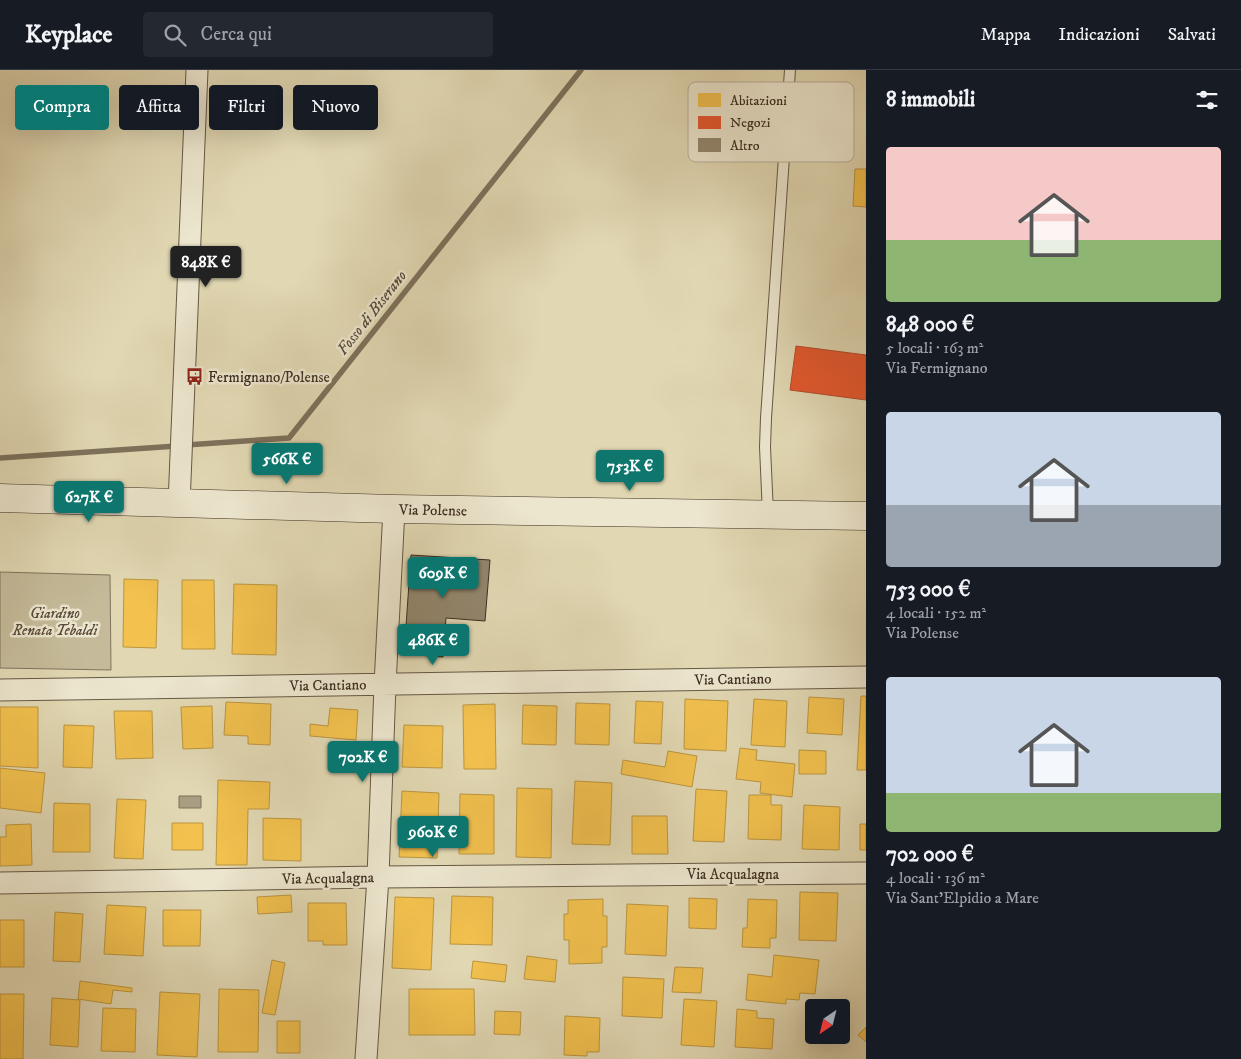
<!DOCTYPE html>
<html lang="it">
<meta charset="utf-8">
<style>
body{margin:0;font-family:"IM FELL DW Pica",serif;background:#242831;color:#f1f3f6;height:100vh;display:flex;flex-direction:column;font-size:19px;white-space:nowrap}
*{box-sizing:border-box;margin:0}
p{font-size:16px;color:#9ea1a6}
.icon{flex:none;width:28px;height:28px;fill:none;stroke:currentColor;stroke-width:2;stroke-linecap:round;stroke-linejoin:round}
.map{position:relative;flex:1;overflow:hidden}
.side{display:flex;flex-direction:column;background:#171b24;width:375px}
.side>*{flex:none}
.guide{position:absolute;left:15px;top:15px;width:475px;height:45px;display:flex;gap:10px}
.needle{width:32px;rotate:215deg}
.controls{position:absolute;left:805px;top:929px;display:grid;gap:10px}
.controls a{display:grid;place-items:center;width:45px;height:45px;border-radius:5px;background:#171b24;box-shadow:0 5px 20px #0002;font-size:25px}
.price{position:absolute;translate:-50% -42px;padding:0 11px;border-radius:5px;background:#0f766e;color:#fff;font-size:16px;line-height:32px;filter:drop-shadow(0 1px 2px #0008)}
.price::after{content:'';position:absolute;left:50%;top:30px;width:15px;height:11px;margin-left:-8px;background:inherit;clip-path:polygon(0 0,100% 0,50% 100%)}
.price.on{background:#222;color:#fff}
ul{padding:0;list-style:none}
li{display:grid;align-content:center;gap:10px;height:265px;padding:0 20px}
li span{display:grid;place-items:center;height:155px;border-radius:5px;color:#555}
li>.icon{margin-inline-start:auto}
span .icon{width:90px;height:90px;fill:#fffc;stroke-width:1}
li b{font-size:21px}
h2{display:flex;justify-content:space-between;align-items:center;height:60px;padding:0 20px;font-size:21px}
.pill{padding:0 18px;border-radius:5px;background:#171b24;box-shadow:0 5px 20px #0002;font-size:18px;line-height:45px}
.pill.on{background:#0f766e;color:#fff}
header{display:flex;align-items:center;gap:30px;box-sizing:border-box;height:70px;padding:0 25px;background:#171b24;border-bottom:1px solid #363941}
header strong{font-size:24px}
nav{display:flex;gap:28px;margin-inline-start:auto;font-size:18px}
.search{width:350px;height:45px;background:#242831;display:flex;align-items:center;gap:12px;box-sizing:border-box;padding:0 18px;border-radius:5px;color:#9ea1a6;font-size:19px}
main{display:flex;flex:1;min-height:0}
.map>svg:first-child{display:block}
.green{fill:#c5bb9a;stroke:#80745e}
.water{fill:#a99e81;stroke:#7d715b}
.homes{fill:#f2c14e;stroke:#bb9540}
.shops{fill:#e4572e;stroke:#b24a2a}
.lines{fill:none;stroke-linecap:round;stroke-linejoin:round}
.stream{stroke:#7d715b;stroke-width:5.5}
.building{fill:#92866d;stroke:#3c2d21}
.lane-casing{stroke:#655846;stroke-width:12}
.street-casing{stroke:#655846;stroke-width:23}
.secondary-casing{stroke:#3c2d21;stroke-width:29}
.lane{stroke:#ece6ce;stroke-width:10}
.street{stroke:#ece6ce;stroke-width:21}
.secondary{stroke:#ece6ce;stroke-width:28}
.labels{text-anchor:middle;stroke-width:5;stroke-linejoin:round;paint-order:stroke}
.poi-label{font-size:15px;fill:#3c2d21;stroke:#ece6ce;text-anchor:start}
.street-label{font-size:15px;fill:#3c2d21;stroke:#ece6ce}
.park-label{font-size:15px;font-style:italic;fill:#574939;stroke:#ece6ce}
.water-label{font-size:16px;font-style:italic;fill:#574939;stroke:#ece6ce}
.key{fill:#ece6ce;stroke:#b7ae9a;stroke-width:1}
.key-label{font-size:14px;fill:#3c2d21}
</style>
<header>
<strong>Keyplace</strong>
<div class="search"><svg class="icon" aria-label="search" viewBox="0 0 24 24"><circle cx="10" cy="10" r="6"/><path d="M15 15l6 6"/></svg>Cerca qui</div>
<nav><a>Mappa</a><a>Indicazioni</a><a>Salvati</a></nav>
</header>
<main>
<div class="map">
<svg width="866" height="989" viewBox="0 0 866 989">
<rect width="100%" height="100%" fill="#e1d8b3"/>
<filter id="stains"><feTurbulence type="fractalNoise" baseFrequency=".004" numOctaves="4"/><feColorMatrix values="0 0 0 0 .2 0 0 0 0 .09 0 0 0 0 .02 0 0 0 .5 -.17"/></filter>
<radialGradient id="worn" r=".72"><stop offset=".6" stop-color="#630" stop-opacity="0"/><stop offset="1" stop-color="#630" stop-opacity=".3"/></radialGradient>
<path class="green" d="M0,502L110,505L111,600L0,598Z"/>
<path class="water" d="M179,726H201V738H179Z"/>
<path class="homes" d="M855,99H866V137L853,136Z
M124,509L158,510L156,578L123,577Z
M182,510H214L215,579H182Z
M234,514L277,515L276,585L232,584Z
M861,626H866V700H857Z
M809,627L844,629L842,665L807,663Z
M685,629L728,631L726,681L684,679Z
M754,629L787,631L785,677L751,675Z
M636,631L663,632L661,674L634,673Z
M226,632L271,634L270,675L248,674V666L224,665Z
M576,633L610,634L609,675L575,674Z
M495,634L496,699H464L463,635Z
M523,635L557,636L556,675L522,674Z
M212,636L213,678L183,679L181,637Z
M0,637H38V698L0,696Z
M330,638L358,640L356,670L310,666V654L328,656Z
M114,641H152L153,688L116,689Z
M64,655L94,656L92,698L63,697Z
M404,655L443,656L442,698L402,697Z
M740,678L757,680L756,690L795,694L792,727L760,723L761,712L736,709Z
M799,680L826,681V704H799Z
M668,681L697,686L692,717L621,704L623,690L665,697Z
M0,698L45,703L41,743L0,738Z
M218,710L270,712L269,739H248L247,795H216Z
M575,711L612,713L610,775L572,774Z
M517,718L552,719L551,788L516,787Z
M696,719L727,721L724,772L693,771Z
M402,721L439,723L437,788L399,787Z
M460,724L494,725V784H459Z
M749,725H771V735H782L781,770L748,769Z
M117,729L146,730L143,789L114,788Z
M54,733L90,734V782H53Z
M804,735L840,737L839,780L802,779Z
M632,746H667L668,784H632Z
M263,748L301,749V791L263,790Z
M172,753H203V780H172Z
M31,754L32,795L0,796V767H6V755Z
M860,754H866V780H860Z
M800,822L838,823L836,871L799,870Z
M291,825L292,842L258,844L257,827Z
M452,826L493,827L492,875L450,874Z
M395,827L434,828L431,900L392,898Z
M689,828L717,829L716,859L689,858Z
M603,829V846H607V877H602V893L569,894V870H564V844H568V830Z
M748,829L777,830L776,868H770V878L742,877L743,858H747Z
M308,833H346L347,875H323V871H308Z
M627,834L668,836L666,886L625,884Z
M107,835L146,837L143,886L104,884Z
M163,840H201L200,876H163Z
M55,842L83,844L80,892L53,891Z
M0,850H24V897H0Z
M774,885L819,890L815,924L800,923L799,930L786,929V934L746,930L748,904L772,907Z
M527,886L557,890L555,912L524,909Z
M272,890L285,893L275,945L262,943Z
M473,891L507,895L505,912L471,908Z
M675,897L703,898L701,923L672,922Z
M623,907L664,909L662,948L622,946Z
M80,911L132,918V922L113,920L111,934L78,929Z
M219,919L259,920L258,982H218Z
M409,919H474L475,965H409Z
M160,922L200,924L197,987L157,985Z
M0,924H24L23,989H0Z
M52,928L80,930L78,977L50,975Z
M684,929L717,931L714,977L681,975Z
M103,938L136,939L135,982L101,981Z
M737,939L757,941V948L774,949L772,979L735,977Z
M495,941L521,942L520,965L494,964Z
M565,946L600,948L599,982H587V986L564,985Z
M277,951H300V983H277Z
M866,957V972L858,965Z"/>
<path class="shops" d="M796,276L866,285V330L790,320Z"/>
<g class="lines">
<path class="stream" d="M186,375L289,368L581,0
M0,388L177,376"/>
</g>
<path class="building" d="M411,485L490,490L485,551L446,548L443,587L404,584Z"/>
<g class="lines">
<defs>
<path id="lane" d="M768,444L765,377L766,348L790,0"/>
<path id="street" d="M179,434L197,0
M0,620L866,607
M0,813L378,807L866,803
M366,989L378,807L385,615L394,439"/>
<path id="secondary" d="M0,428L394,439L866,446"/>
</defs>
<use href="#lane" class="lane-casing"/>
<use href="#street" class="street-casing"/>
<use href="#secondary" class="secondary-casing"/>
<use href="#lane" class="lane"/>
<use href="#street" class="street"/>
<use href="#secondary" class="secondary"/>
</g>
<defs>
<symbol id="bus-bare" viewBox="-9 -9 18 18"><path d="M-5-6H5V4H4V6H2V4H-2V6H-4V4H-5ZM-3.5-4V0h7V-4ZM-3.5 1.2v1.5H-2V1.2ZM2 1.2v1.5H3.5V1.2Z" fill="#8f2418" stroke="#ece6ce" stroke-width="2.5" paint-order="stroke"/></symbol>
</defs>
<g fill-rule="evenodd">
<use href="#bus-bare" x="182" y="294" width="25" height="25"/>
</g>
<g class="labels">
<g class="poi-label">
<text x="208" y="312">Fermignano/Polense</text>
</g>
<g class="street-label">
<text transform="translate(433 440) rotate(1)" y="5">Via Polense</text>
<text transform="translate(733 609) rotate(-1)" y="5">Via Cantiano</text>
<text transform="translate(328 615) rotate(-1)" y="5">Via Cantiano</text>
<text x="733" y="809">Via Acqualagna</text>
<text transform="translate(328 808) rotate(-1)" y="5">Via Acqualagna</text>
</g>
<g class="park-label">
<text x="55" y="548">Giardino<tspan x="55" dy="17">Renata Tebaldi</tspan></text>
</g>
<g class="water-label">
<text transform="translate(371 242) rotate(-52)" y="6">Fosso di Biserano</text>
</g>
</g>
<rect x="688" y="12" width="166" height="80" rx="8" class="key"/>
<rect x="698" y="23" width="23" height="14" fill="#f2c14e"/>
<rect x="698" y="46" width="23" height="13" fill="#e4572e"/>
<rect x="698" y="68" width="23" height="14" fill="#92866d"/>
<g class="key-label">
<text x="730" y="35">Abitazioni</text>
<text x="730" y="57">Negozi</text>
<text x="730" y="80">Altro</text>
</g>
<rect width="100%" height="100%" filter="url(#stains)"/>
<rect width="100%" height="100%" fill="url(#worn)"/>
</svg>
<div class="controls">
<a><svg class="needle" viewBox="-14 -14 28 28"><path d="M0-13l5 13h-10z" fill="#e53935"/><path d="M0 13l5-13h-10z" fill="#9ea1a6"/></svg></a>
</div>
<b class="price on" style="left:206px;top:218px">848K €</b>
<b class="price" style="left:287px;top:415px">566K €</b>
<b class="price" style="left:630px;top:422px">753K €</b>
<b class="price" style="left:89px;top:453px">627K €</b>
<b class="price" style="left:443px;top:529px">609K €</b>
<b class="price" style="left:433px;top:596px">486K €</b>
<b class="price" style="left:363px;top:713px">702K €</b>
<b class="price" style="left:433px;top:788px">960K €</b>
<div class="guide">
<a class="pill on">Compra</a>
<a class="pill">Affitta</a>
<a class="pill">Filtri</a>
<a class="pill">Nuovo</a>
</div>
</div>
<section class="side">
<h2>8 immobili<svg class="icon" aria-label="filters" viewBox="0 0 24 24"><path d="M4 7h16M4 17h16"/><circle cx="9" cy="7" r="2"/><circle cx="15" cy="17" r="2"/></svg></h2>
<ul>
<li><span style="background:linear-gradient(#f6c9c9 60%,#8fb573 0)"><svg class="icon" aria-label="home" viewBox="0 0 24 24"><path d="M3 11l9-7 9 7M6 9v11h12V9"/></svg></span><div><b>848 000 €</b><p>5 locali · 163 m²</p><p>Via Fermignano</p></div></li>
<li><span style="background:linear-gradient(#c9d6e8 60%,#9aa5b1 0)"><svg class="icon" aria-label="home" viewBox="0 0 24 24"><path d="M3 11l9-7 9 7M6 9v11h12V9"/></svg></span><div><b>753 000 €</b><p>4 locali · 152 m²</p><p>Via Polense</p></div></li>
<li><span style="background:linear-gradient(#c9d6e8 75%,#8fb573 0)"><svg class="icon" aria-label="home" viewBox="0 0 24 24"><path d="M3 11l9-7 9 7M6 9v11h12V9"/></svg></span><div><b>702 000 €</b><p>4 locali · 136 m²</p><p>Via Sant'Elpidio a Mare</p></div></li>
</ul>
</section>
</main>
